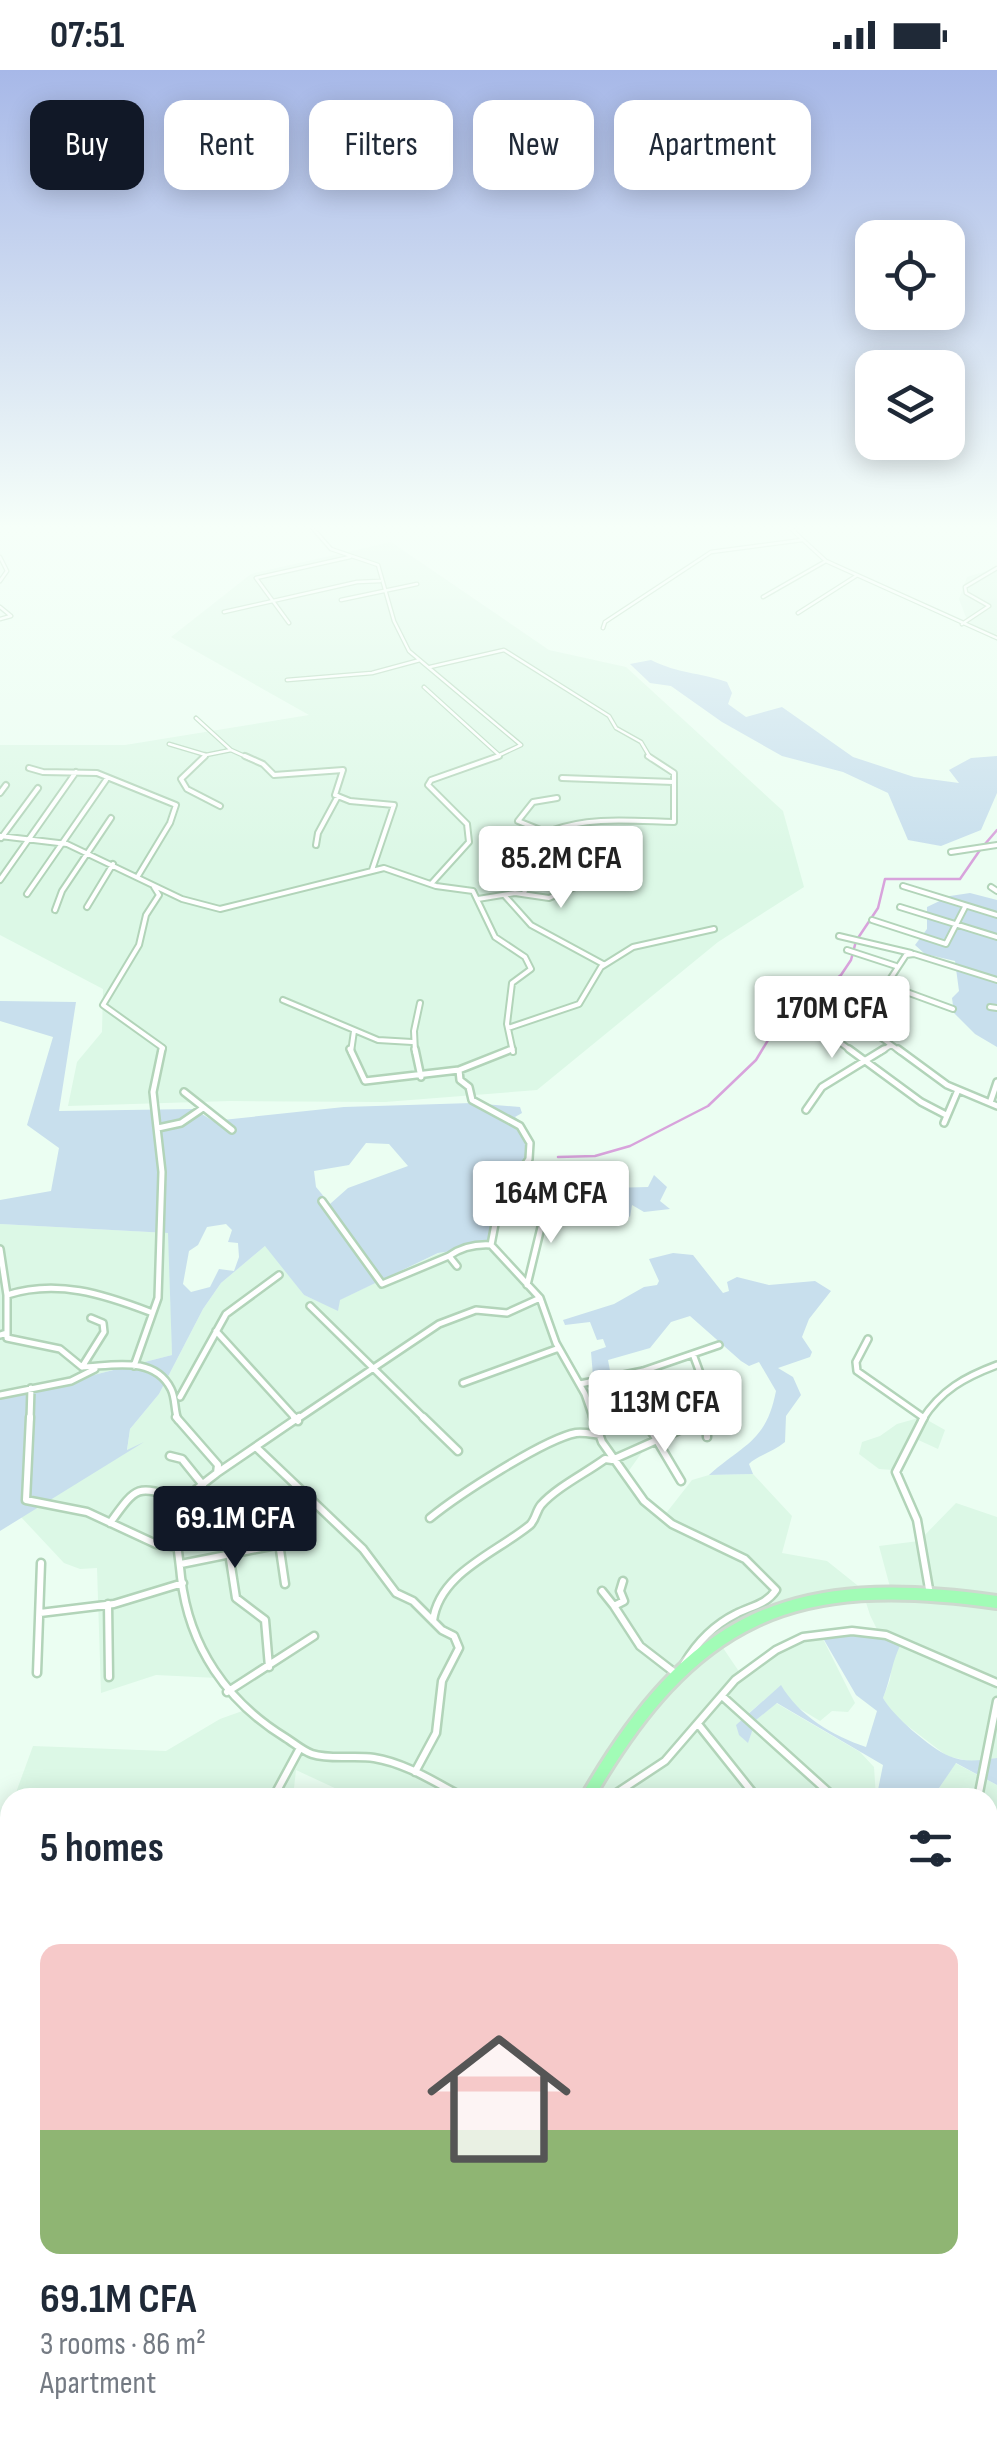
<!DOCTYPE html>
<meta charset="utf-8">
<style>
body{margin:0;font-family:"Sofia Sans Condensed",sans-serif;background:#f6f6f7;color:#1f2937;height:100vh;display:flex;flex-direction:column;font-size:38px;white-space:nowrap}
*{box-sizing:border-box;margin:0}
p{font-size:32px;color:#747a83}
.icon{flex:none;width:55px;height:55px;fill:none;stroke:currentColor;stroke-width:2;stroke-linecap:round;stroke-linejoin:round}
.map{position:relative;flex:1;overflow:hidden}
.drawer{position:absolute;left:0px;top:1718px;width:998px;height:672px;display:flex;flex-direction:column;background:#fff;border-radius:30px 30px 0 0;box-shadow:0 5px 25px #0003}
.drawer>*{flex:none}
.top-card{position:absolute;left:30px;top:30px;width:938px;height:90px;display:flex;gap:20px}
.controls{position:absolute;left:855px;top:150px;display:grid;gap:20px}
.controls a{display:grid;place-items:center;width:110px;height:110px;border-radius:20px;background:#fff;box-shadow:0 5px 25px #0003;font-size:50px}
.price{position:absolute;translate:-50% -85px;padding:0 22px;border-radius:10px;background:#fff;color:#222;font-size:32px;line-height:65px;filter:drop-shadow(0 2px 5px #0008)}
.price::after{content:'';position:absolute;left:50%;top:60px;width:30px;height:22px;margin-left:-15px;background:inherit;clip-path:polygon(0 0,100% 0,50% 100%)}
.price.selected{background:#111827;color:#fff}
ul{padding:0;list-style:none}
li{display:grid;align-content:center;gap:20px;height:530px;padding:0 40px}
li span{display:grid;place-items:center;height:310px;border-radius:20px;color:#555}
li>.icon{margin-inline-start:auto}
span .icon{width:180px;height:180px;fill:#fffc;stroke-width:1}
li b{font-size:42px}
h2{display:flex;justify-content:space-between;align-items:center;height:120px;padding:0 40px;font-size:42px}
.chip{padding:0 35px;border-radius:20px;background:#fff;box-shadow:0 5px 25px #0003;font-size:35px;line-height:90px}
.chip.selected{background:#111827;color:#fff}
.status{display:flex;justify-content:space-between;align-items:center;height:70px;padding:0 50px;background:#fff;direction:ltr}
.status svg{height:28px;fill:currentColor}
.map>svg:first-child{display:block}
.residential{fill:#dcf8e6}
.green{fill:#c8dfed;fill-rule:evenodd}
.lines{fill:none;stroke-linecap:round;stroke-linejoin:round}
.stream{stroke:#d8a3dc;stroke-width:2.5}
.minor-far4-casing{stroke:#b2d4b9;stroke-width:5}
.minor-far3-casing{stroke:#b2d4b9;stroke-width:8}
.minor-far2-casing{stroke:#b2d4b9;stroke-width:10}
.minor-far1-casing{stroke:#b2d4b9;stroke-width:11}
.minor-casing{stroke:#b2d4b9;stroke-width:12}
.trunk-far1-casing{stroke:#cddacf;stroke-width:18}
.trunk-casing{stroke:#cddacf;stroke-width:20}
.minor-far4{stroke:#fff;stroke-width:2.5}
.minor-far3{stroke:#fff;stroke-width:4}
.minor-far2{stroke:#fff;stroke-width:5}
.minor-far1{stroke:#fff;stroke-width:6}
.minor{stroke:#fff;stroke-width:8}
.trunk-far1{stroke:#a1fcb6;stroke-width:12}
.trunk{stroke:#a1fcb6;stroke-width:15}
</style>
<div class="status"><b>07:51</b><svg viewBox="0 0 49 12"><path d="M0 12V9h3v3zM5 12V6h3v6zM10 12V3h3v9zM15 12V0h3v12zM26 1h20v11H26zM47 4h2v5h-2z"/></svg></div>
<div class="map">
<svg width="997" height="2388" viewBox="0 0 997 2388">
<rect width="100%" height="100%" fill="#ebfef2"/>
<path class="residential" d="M391,472L549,580L626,597L783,741L804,817L718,872L537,1020L385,1032L230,1031L68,1036L77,992L102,962L103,919L0,865V675H125L309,645L171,567L251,504Z
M997,498V564L992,569L967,550L959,529L967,507Z
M0,1154L169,1163L172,1285L0,1329Z
M266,1175L304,1225L338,1240L339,1230L439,1183L493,1175L510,1199L534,1221L556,1274L577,1307L621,1308L629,1319L650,1361L643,1381L625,1406L649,1440L667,1442L692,1410L709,1405L753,1404L792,1446L782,1483L827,1491L862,1519L890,1517L879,1476L919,1471L956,1433L997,1447V1688L973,1692L947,1686L892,1644L883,1628L890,1610L892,1590L870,1545L862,1520L717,1569L740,1603L769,1581L796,1568L820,1563L855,1633L848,1642L832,1641L820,1651L792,1634L781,1616L743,1648L748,1672L756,1650L776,1633L860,1682L874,1697L876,1727L338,1728L339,1720L296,1700L293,1727L14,1728L33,1676L166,1681L220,1649L245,1640L217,1608L156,1605L101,1623L97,1498L80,1499L64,1493L20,1446L127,1382L130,1359L159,1324L203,1239L221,1213Z
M922,1347L945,1360L938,1379L914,1368L893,1400L879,1399L859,1384L862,1372L880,1366L897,1354Z
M955,1693L997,1715V1912L988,1913V1728H933Z
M988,2025L997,2030V2388H0V2339L10,2338V2380H988Z"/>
<path class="green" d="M651,590C679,604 698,602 727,612L732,623L728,634L746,647L782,637L853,687L914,707L959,713L949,700L971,688L997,686V723L981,760L941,776L908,770L888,723L843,702L782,686L722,652L671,616L650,613L630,594Z
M970,823L997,830V977L975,964L954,943L952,928L959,921L955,891L925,884L915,875L927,859V837L950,826Z
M0,931L76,932L59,1041L194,1039L213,1051L344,1037L472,1033L520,1037L522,1043L515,1047L525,1055L531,1076L491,1150L493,1175L438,1183L340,1230L338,1241L304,1225L265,1176L221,1213L203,1239L159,1324L130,1359L127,1380L144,1372L0,1461V1329L172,1285L168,1163L0,1154V1130L51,1121L59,1078L27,1055L53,967L0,951ZM366,1073L389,1074L408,1096L348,1118L330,1134L316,1117L314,1101L349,1095ZM226,1154L232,1160L228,1172L238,1173L239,1187L234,1201L219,1199L210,1217L191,1222L183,1214L189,1181L198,1175L207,1157Z
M654,1105L667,1117L660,1131L670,1139L644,1142L632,1135L630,1147L620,1140L610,1118L648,1117Z
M673,1183L693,1185L723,1223L729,1221L727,1212L737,1207L769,1215L815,1211L831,1221L809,1249L802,1267L812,1282L810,1287L778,1298L793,1307L801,1325L786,1346L785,1372C773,1382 755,1387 749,1394L753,1404L709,1405C744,1374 766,1372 776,1321L759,1292L749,1296L741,1291L690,1246L671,1252L650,1278L608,1290L611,1306L605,1309L593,1306L591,1282L606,1277L603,1269L597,1270L590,1252L565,1255L563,1250L614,1234L644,1217L657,1215L659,1211L649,1189Z
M820,1563L880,1564L902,1572C892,1590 891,1608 883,1628C892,1645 930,1678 949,1686C965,1693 981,1690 997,1688V1715L956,1693L933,1727H881L878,1720L883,1695L777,1633L756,1650L748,1673L739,1665L736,1655L781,1615C799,1646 833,1666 866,1677L877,1641L856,1625Z"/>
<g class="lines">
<path class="stream" d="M985,774L997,760
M558,1087L595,1086L630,1076L708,1036L756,990L785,942L802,935L841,905L851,890L856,871L878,838L885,809H960L980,780"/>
<defs>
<path id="minor-far4" d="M309,454L331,479L378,495L394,551L409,581L521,675L491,689
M789,457L826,491L997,568
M0,487L7,501L0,511
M763,527L826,491
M341,530L417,514
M0,537L11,546L0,549
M224,542L357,512L380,511
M798,543L856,506
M289,553L256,508L350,487
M962,554L989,536L966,523L965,517L997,498
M603,558L605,552L711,482L802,470
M430,597L504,580L609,646L616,658L641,672L651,689
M287,610L372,603L420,590
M424,617L499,685
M196,648L231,680L251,689
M169,674L206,685L202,689
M206,685L231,680"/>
<path id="minor-far3" d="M205,686L181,709L187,719L220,736
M245,686L263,694L274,705L343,700L335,725L350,731L394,735L372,800
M29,698L43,702L97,703L176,735L170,753L138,806
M562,708L673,712
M0,723L6,715
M548,763L518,751L533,732L557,728
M0,766L67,774L182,829L220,839L384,798L436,816L473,821L495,867L525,887L531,899L512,913L507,954L513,982
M1,768L38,718
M316,775L318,763L338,726
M951,782L997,775
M0,810L76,702
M431,814L469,772L467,754L428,715L431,710L499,686
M903,816L997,845
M154,817L159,825L146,845L139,875L103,935L163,978L161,982
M991,817L997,821
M524,823L550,761C590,746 632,751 674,752V703L648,686
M27,824L106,710
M505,826L531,855L603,894
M478,829L515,823L549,828L587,812L589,780
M87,837L113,794
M900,837L997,867
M55,840L62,821L111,748
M872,850L946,874L965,837
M839,866L911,883
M847,880L896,896
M804,912L901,982
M882,913L953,939
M887,914L906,885L914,884L997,910
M283,930L378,970L412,972
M990,937L997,938
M861,955L890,935
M766,957L822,926
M508,958L579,934L601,897L633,877L714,859
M834,968L853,982
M351,982L354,961
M415,982L414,961L420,933
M880,982L891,975"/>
<path id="minor-far2" d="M350,979L365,1011L459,1000
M415,979L421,1007
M512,979L459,1000L460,1010L469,1017L472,1030L520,1056L530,1073L529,1089L499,1133L491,1175L540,1228L556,1273L585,1324L594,1350
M849,979L921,1032L946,1045
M898,979L947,1015L997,1036
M184,1022L232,1060
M990,1033L997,1012
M806,1040L822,1017L884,979
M944,1053L958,1020
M158,1058L181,1053L203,1038
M322,1131L382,1214L449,1186
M0,1179L7,1225V1263
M457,1196L449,1186C462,1177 475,1174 491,1175
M527,1215L544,1145L585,1151
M7,1225C57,1209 103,1224 150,1242
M310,1236L426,1350
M216,1261L297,1350
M0,1265L7,1263V1268L60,1279L82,1297C112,1296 154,1285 171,1319C176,1329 174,1340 178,1350
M868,1269L856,1292L857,1301L924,1348
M693,1284L704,1314L706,1350
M134,1296L158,1228L162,1102L153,1022L162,979
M82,1297L104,1262L103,1253L91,1248
M463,1313L559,1278
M580,1314L643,1301L719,1275
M0,1325L71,1311L95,1299
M180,1327L226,1244L279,1205
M638,1339L644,1350
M30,1350L31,1318
M296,1350L439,1254L476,1240L507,1243L540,1228
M922,1350C941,1320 965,1307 997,1295"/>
<path id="minor-far1" d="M30,1347L26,1430L87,1442L156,1474L179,1477
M176,1347L218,1395L217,1403C163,1444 175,1443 181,1507C189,1577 227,1632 286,1668C294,1673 303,1681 312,1684C331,1690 354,1685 374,1688C406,1693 436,1713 465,1728
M294,1347L298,1351
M423,1347L458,1381
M593,1347L602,1372L644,1431L672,1454L745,1489L776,1520C766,1535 751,1536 736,1544C714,1555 696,1574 684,1594
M643,1347L681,1411
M706,1347L707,1367
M924,1347L896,1402L917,1450L929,1519
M258,1379L363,1479L396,1523L413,1531L442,1560L454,1566L459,1578L442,1611L436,1663L415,1702
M170,1386L182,1389L203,1415
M217,1403L299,1347
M272,1425L285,1514
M223,1444L236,1528L265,1550L269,1597
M430,1448C457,1426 544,1369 576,1363C584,1362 592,1364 600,1365
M110,1453C138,1414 137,1415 182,1430
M181,1494L281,1474
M623,1511L620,1521L624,1531L614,1536L640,1576L675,1603
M602,1521L614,1536
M108,1534L109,1607
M40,1543L114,1534L183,1513
M433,1551C439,1503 496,1483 530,1455C536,1449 536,1441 541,1435C557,1417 586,1403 605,1389L612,1390L704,1349
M37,1603L41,1493
M227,1622L314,1566
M722,1626L835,1728
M698,1654L757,1728
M273,1728L300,1678
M609,1728L665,1691L735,1610L776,1580L803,1567L852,1561L886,1565L997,1613
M978,1728L997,1631"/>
<path id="minor" d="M988,2155L997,2148
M988,2190L997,2204
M988,2272L997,2263
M988,2341L997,2357
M631,2380L634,2388
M432,2388L444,2380"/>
<path id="trunk-far1" d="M587,1728C692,1546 791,1502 997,1532"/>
<path id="trunk" d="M199,2388L207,2380"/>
</defs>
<use href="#minor-far4" class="minor-far4-casing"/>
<use href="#minor-far3" class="minor-far3-casing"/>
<use href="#minor-far2" class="minor-far2-casing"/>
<use href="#minor-far1" class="minor-far1-casing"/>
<use href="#minor" class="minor-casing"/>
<use href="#trunk-far1" class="trunk-far1-casing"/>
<use href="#trunk" class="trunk-casing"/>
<use href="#minor-far4" class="minor-far4"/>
<use href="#minor-far3" class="minor-far3"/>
<use href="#minor-far2" class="minor-far2"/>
<use href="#minor-far1" class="minor-far1"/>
<use href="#minor" class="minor"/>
<use href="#trunk-far1" class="trunk-far1"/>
<use href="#trunk" class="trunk"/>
</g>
<linearGradient id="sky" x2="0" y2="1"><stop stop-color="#a7b8e8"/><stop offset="0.58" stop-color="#f6fff9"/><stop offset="1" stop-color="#f6fff9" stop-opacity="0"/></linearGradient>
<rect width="997" height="788" fill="url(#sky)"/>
</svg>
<div class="controls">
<a><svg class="icon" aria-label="locate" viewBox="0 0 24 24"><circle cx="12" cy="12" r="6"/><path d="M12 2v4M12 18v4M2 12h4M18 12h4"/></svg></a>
<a><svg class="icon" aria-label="layers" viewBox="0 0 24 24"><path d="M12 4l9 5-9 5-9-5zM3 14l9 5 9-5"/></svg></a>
</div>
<b class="price" style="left:561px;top:841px">85.2M CFA</b>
<b class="price" style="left:832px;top:991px">170M CFA</b>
<b class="price" style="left:551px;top:1176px">164M CFA</b>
<b class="price" style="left:665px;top:1385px">113M CFA</b>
<b class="price selected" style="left:235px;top:1501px">69.1M CFA</b>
<div class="top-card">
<a class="chip selected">Buy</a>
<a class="chip">Rent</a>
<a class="chip">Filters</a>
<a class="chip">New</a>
<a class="chip">Apartment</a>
</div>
<section class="drawer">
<h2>5 homes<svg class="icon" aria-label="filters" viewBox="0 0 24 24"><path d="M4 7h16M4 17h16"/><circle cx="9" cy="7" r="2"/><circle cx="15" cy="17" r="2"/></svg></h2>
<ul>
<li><span style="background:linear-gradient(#f6c9c9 60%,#8fb573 0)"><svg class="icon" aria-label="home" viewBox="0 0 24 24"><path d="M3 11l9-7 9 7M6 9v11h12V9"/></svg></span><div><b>69.1M CFA</b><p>3 rooms · 86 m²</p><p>Apartment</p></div></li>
</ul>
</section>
</div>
